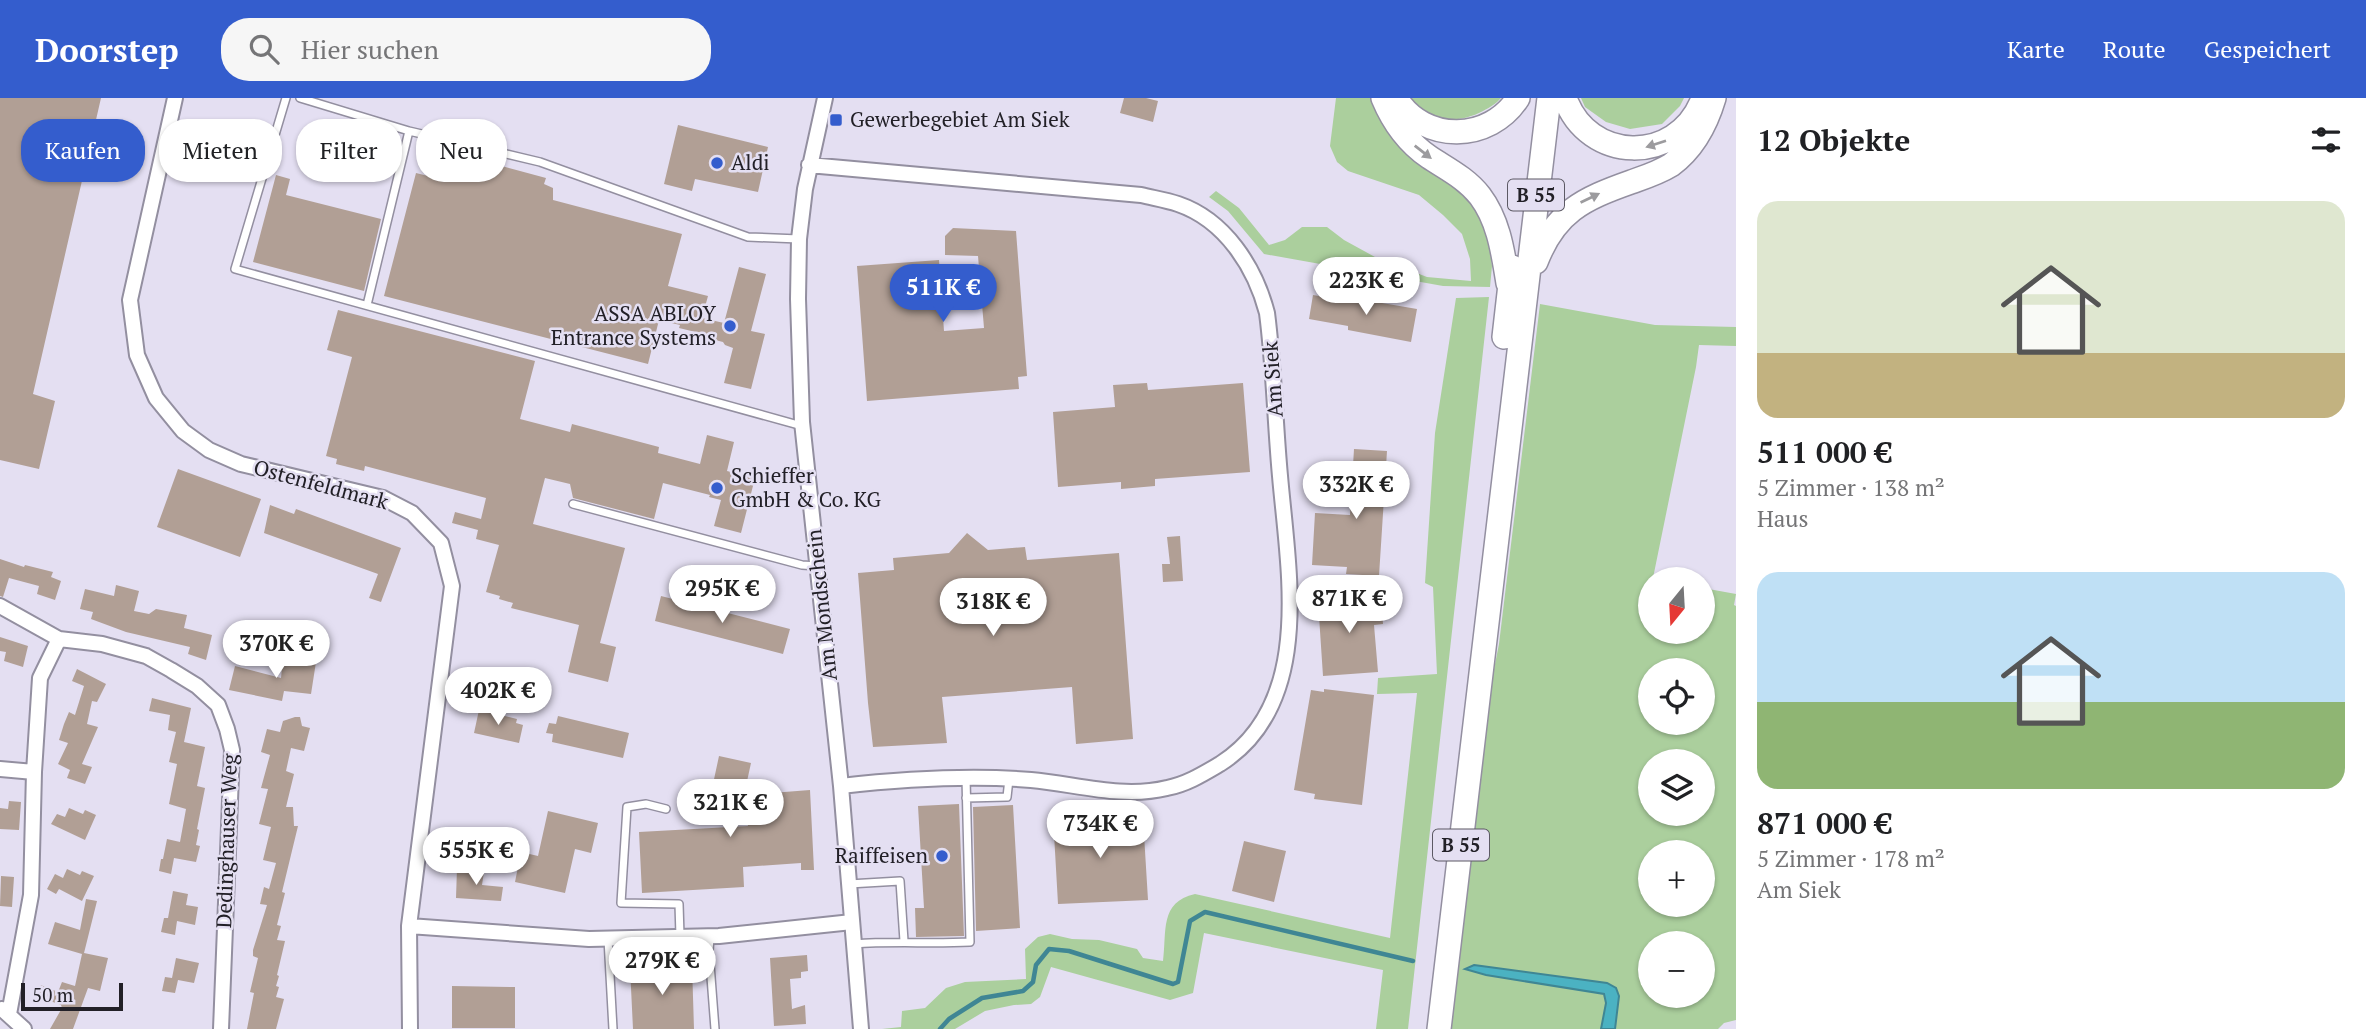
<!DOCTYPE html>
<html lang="de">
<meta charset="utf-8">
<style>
body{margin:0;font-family:"PT Serif",serif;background:#f6f6f6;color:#202124;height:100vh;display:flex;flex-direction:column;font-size:26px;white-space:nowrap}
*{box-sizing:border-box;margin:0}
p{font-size:23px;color:#757577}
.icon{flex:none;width:38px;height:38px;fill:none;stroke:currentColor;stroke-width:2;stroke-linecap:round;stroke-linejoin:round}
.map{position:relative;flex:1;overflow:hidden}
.sheet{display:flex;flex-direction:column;background:#fff;width:630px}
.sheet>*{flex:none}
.banner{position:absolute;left:21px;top:21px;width:665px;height:63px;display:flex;gap:14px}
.needle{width:46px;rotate:198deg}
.buttons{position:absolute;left:1638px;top:469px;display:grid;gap:14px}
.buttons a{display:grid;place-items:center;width:77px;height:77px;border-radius:50%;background:#fff;box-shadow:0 2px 5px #0004;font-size:35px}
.scale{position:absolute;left:21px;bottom:18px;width:102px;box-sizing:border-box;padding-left:7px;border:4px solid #222027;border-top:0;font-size:19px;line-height:24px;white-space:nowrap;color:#222027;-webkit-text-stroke:5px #e4dff2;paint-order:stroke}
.price{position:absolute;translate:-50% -60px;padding:0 16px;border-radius:24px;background:#fff;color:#222;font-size:23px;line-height:46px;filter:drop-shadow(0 2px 4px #0008)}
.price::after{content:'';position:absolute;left:50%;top:42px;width:21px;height:16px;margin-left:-10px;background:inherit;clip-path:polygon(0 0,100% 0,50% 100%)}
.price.current{background:#345dcd;color:#fff}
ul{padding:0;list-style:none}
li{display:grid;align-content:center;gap:14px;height:371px;padding:0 21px}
li span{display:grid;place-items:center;height:217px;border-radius:21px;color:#555}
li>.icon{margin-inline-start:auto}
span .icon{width:126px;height:126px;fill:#fffc;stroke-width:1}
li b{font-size:30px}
h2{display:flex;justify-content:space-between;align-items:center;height:84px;padding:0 21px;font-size:30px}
.pill{padding:0 24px;border-radius:28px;background:#fff;box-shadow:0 2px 5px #0004;font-size:24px;line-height:63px}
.pill.current{background:#345dcd;color:#fff}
header{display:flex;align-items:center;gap:42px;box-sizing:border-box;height:98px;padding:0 35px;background:#345dcd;color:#fff}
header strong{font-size:33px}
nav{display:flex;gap:38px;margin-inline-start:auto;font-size:24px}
.search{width:490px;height:63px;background:#f6f6f6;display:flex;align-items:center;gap:18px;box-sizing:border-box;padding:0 24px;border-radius:28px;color:#757577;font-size:26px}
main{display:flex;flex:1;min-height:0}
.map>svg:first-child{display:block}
.green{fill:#abcf9d;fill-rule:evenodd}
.water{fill:#4bb2c2;stroke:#3f8694;stroke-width:2}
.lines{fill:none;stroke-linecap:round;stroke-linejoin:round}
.stream{stroke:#3f8694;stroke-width:4.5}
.building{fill:#b19f95}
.service-casing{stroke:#938fa0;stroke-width:10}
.minor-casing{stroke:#938fa0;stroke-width:18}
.trunk-casing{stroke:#938fa0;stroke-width:26}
.service{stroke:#fff;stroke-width:7}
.minor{stroke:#fff;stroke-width:14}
.trunk{stroke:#fff;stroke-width:23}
.oneway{fill:#9c9b9e}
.poi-dot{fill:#345dcd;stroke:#e4dff2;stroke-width:2.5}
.labels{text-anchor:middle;stroke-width:5;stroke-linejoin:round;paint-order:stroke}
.shield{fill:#e4dff2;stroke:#5c5964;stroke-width:2}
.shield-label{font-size:19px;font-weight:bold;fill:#222027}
.poi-label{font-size:21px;fill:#222027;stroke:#e4dff2;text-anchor:start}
.street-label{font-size:21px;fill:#222027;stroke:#e4dff2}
</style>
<header>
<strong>Doorstep</strong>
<div class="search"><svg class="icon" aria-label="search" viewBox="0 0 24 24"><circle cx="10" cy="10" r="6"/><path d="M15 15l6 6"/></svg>Hier suchen</div>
<nav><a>Karte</a><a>Route</a><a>Gespeichert</a></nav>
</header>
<main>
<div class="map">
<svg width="1736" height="931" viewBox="0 0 1736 931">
<rect width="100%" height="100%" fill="#e4dff2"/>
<path class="green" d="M1336,0H1375L1470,103L1483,126L1489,146L1492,168L1490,189L1443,188L1264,156L1228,113L1209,99L1216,93L1239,110L1269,147L1285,142L1302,129H1327L1344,142L1375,159L1427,179L1471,183L1470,161L1462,136L1443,117L1419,97L1348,73L1337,64L1330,48Z
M1408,0H1501C1496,6 1490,9 1483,13C1454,28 1431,22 1408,0Z
M1581,0H1684L1680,8L1662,26L1630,31L1606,24L1585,9Z
M1489,199L1408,931H1376L1383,872L1204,835L1193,895L1170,902L1051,869L1040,899L1031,906L1014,907L985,913L955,931H882L901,929L902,913L925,910L946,890L965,884L1026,881L1025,851L1038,839L1050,836L1072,841L1099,842L1137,851L1143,860L1163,863C1167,834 1159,804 1195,796L1390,840L1417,595L1377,596L1378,580L1437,576L1433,489L1425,485L1435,335L1456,200Z
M1540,206L1655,227L1736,229V248L1699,247L1696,269L1653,480L1659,481H1650V534H1703V490L1736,496L1734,507L1736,508V922L1724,925L1718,931H1615L1619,898L1486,877L1604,896L1606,905L1601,931H1447L1482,631L1499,546ZM1650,572H1703V625H1650ZM1650,663H1703V716H1650ZM1650,754H1703V807H1650ZM1650,845H1703V898H1650Z"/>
<path class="water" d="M1474,867L1607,885L1616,890L1619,898L1615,931H1601L1606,905L1604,896L1486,877L1465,871Z"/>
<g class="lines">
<path class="stream" d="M940,931L949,921L982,900L1023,893L1033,884L1036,867L1049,851L1069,853L1173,886L1178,884L1190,823L1205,814L1413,863"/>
</g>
<path class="building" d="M0,0H101L33,296L55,303L39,371L0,362Z
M1124,0H1146L1158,3L1153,24L1120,15Z
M678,27L768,49L758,94L695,81L692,93L664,86Z
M462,54L476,58L475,61L546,80L544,86L553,90V102L682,136L668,188L708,198L702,220L724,225L739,169L766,176L751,233L765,236L751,291L724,285L733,250L725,247L723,244L707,240L708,237L679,230L680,227L659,222L648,266L384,198L416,75L440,81L442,74L456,78Z
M276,77L290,81L286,97L381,121L364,193L253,164Z
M953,130L1016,133L1027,278L1018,279L1019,291L867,303L857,168L939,162L944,233L984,230L978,158L945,157V138Z
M1313,197L1353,204V200L1417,211L1411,244L1348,232V228L1309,221Z
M338,212L535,263L520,321L570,334L572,326L659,349L658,355L700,366L707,337L734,344L727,373L755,380L741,435L714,428L721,402L709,399L710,397L663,385L654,421L573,400L570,386L545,380L533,426L625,450L600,545L616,549L608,584L568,574L579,527L511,510L513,505L499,501L500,498L486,494L499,447L476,441L478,432L452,425L455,414L481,421L486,400L365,368L364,373L336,366L337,361L326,358L352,259L327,252Z
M1147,285L1148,292L1243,285L1250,374L1155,381V388L1121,391V384L1058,389L1053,314L1115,309L1113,287Z
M1354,351L1387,353L1379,478L1346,476L1347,469L1312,467L1315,415L1350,417Z
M178,371L261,401L240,459L157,429Z
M270,407L294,416L296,411L401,450L381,504L369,500L378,476L264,435Z
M967,435L988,452L1025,449L1027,462L1119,455L1133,641L1076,646L1072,589L942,599L947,645L873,649L868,605L858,475L894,472L893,460L949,455Z
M1180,438L1183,483L1163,484L1162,466H1170L1167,439Z
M0,461L24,469L25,467L53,474L51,479L61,483L55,502L37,496L39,488L9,480L3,499L0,498Z
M116,487L139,493L134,513L149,516L156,511L187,517L184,530L212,537L206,562L188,556L190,549L126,534L91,521L93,514L80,511L85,491L114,498Z
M661,498L790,531L783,556L655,523Z
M1381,498L1383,526L1374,527L1378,574L1323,578L1318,503Z
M0,539L28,548L23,569L4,563L6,554L0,553Z
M283,560L316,564L311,596L284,593L282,603L229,592L235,568L281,580Z
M77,571L106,586L97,604L92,603L87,626L98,629L82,666L92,669L85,686L67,680L70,672L58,666L68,645L59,642L64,626L69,614L75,617L84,588L72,583Z
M1324,591L1374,597L1362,707L1314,701L1315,696L1294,692L1311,592L1324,594Z
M152,600L191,610L184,644L205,649L197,688L205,690L197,731L199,732L196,747L200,748L196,764L174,760L171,776L159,773L161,761H163L167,741L180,744L186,711L169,706L177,666L169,664L176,634L168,632L170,617L149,613Z
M479,612L517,621L516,625L523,627L519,645L474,635Z
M558,618L629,635L623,660L552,644L553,636L546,635L549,625L556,626Z
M295,619H300L302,628L310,630L304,653L291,650L286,673L294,676L286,709H293L294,728H298L282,794L285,795L277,827L281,828L277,842L285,843L277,877L279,878L276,888L279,889L276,899L284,901L276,931H247L254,895L250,894L258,860L253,858V852L267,807L260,806L264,789L269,791L276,765L263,762L271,729L259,726L268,691L261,690L270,657L261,654L267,631L280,634L283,623Z
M719,658L751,665L744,697L810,692L814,772H801V765L743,769L744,789L642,795L639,734L748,728L744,707L710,700Z
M9,703L21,704L19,732L0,731V710L8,711Z
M959,706L964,838L916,839L915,810H924L918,708Z
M1013,707L1020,830L976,833L973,709Z
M69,710L83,716L85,712L96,717L85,742L51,726L57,716L65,719Z
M548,713L598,725L591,755L575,751L565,795L515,784L521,754L538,758Z
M1090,716V723L1143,720L1148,802L1058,806L1053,718Z
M1244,743L1286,753L1274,804L1232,793Z
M457,770L484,774L482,787L503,789L501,803L456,800Z
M67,771L80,777L82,773L94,778L82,803L59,791L56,796L47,791L55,776L63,780Z
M1,778L14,779L12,809L0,808Z
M173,793L188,796L186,807L198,809L195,827L177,823L175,837L161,834L164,820H168Z
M86,801L97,803L84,855L108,860L100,893L88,890L73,931H50L62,910L61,907L37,898L41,887L58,894L62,884L75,888L82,856L48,846L55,824L80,832Z
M807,857L808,873L801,874V880L790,881L792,911L805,907L806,926L774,928L770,860Z
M176,860L199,865L194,885L178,882L175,895L162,893L165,879L172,880Z
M692,867L694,931H633L630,869Z
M452,888L515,889V930H452Z"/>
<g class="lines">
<defs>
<path id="service" d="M286,0L235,171L802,328
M300,0L409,33L540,64L748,139L799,141
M367,207L409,33
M573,406L802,467L817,468
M966,700L1007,699L1009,681
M666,711L646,706L627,709L621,805L679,806L680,838
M849,786L900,783L904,843
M710,839L709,853L715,931
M608,841L613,931
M854,846C893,843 931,846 970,844L966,680"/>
<path id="minor" d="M175,0L130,202L137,257L156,300L183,333L209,352L241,366L383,400L412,415L441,445L452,488L409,828L410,931
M825,0L805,91L799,141L798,201L802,324L841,688L861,931
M809,67L1141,97C1153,100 1166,102 1178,106C1225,122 1255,169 1267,215C1274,269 1275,324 1280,378C1288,472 1315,606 1220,666C1203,676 1187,686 1167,690C1122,701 1076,686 1031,682C968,677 904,681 841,688
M0,508L59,541L102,546L146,558L171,572L197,588L218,607L227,631L232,652L221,931
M0,671L34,674
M409,828L589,841L719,838L852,824
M2,911L24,931
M9,916L31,797L34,674L40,580L59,541"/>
<path id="trunk" d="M1383,0C1393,24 1407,44 1429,59C1447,71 1466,80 1480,98C1499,123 1503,155 1508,185
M1396,0C1424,46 1490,44 1518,0
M1565,0C1588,65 1676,67 1702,3
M1536,164C1555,114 1583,101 1631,84C1645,79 1658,75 1671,67C1694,50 1706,27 1714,0
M1504,239L1512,169
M1439,931L1549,0"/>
</defs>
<use href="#service" class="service-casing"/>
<use href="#minor" class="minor-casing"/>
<use href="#trunk" class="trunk-casing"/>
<use href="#service" class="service"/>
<use href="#minor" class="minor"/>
<use href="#trunk" class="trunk"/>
</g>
<defs><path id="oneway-solid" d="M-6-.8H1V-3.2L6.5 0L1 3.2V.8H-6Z" transform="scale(1.75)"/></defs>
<g class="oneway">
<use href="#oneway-solid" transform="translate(1656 46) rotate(162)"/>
<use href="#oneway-solid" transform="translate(1423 54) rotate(38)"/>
<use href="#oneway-solid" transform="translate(1590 100) rotate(-26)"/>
</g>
<g class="poi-dot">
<rect x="829" y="15" width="14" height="14" rx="3.5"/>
<circle cx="717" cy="65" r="7"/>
<circle cx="730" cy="228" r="7"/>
<circle cx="717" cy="390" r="7"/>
<circle cx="942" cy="758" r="7"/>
</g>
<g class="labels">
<g class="shield">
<rect x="1508" y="81.5" width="56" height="31" rx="5"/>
<rect x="1433" y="731.5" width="56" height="31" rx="5"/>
</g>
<g class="shield-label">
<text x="1536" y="104">B 55</text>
<text x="1461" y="754">B 55</text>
</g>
<g class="poi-label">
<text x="850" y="29">Gewerbegebiet Am Siek</text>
<text x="731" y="72">Aldi</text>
<text x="716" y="223" text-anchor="end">ASSA ABLOY<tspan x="716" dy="24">Entrance Systems</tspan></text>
<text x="731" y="385">Schieffer<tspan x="731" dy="24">GmbH &amp; Co. KG</tspan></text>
<text x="928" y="765" text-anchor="end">Raiffeisen</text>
</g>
<g class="street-label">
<text transform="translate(1273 281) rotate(-94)" y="7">Am Siek</text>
<text transform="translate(321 387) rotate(15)" y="7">Ostenfeldmark</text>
<text transform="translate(822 507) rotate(-96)" y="7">Am Mondschein</text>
<text transform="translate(227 743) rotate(-88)" y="7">Dedinghauser Weg</text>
</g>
</g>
</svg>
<div class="buttons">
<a><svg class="needle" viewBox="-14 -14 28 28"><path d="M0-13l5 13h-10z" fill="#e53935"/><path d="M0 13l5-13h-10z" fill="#757577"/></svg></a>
<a><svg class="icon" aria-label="locate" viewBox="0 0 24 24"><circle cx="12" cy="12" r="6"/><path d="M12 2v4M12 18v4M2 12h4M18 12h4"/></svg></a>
<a><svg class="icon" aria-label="layers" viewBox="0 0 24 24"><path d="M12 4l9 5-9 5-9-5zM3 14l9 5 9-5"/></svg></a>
<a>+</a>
<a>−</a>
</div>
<div class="scale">50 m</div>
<b class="price" style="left:1366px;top:219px">223K €</b>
<b class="price current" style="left:943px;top:226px">511K €</b>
<b class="price" style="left:1356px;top:423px">332K €</b>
<b class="price" style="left:722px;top:527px">295K €</b>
<b class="price" style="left:1349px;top:537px">871K €</b>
<b class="price" style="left:993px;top:540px">318K €</b>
<b class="price" style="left:276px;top:582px">370K €</b>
<b class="price" style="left:498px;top:629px">402K €</b>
<b class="price" style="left:730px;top:741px">321K €</b>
<b class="price" style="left:1100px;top:762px">734K €</b>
<b class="price" style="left:476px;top:789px">555K €</b>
<b class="price" style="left:662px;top:899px">279K €</b>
<div class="banner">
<a class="pill current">Kaufen</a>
<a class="pill">Mieten</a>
<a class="pill">Filter</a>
<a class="pill">Neu</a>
</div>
</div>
<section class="sheet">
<h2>12 Objekte<svg class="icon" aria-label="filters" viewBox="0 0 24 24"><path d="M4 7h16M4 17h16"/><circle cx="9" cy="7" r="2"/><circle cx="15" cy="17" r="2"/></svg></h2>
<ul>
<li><span style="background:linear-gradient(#dfe7d0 70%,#c2b280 0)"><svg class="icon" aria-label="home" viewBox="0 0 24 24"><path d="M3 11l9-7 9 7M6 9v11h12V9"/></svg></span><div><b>511 000 €</b><p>5 Zimmer · 138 m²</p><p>Haus</p></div></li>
<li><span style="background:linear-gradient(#bfe0f5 60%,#8fb573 0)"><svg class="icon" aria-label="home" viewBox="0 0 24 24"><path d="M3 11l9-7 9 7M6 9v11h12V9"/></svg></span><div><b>871 000 €</b><p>5 Zimmer · 178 m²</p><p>Am Siek</p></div></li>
</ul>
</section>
</main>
